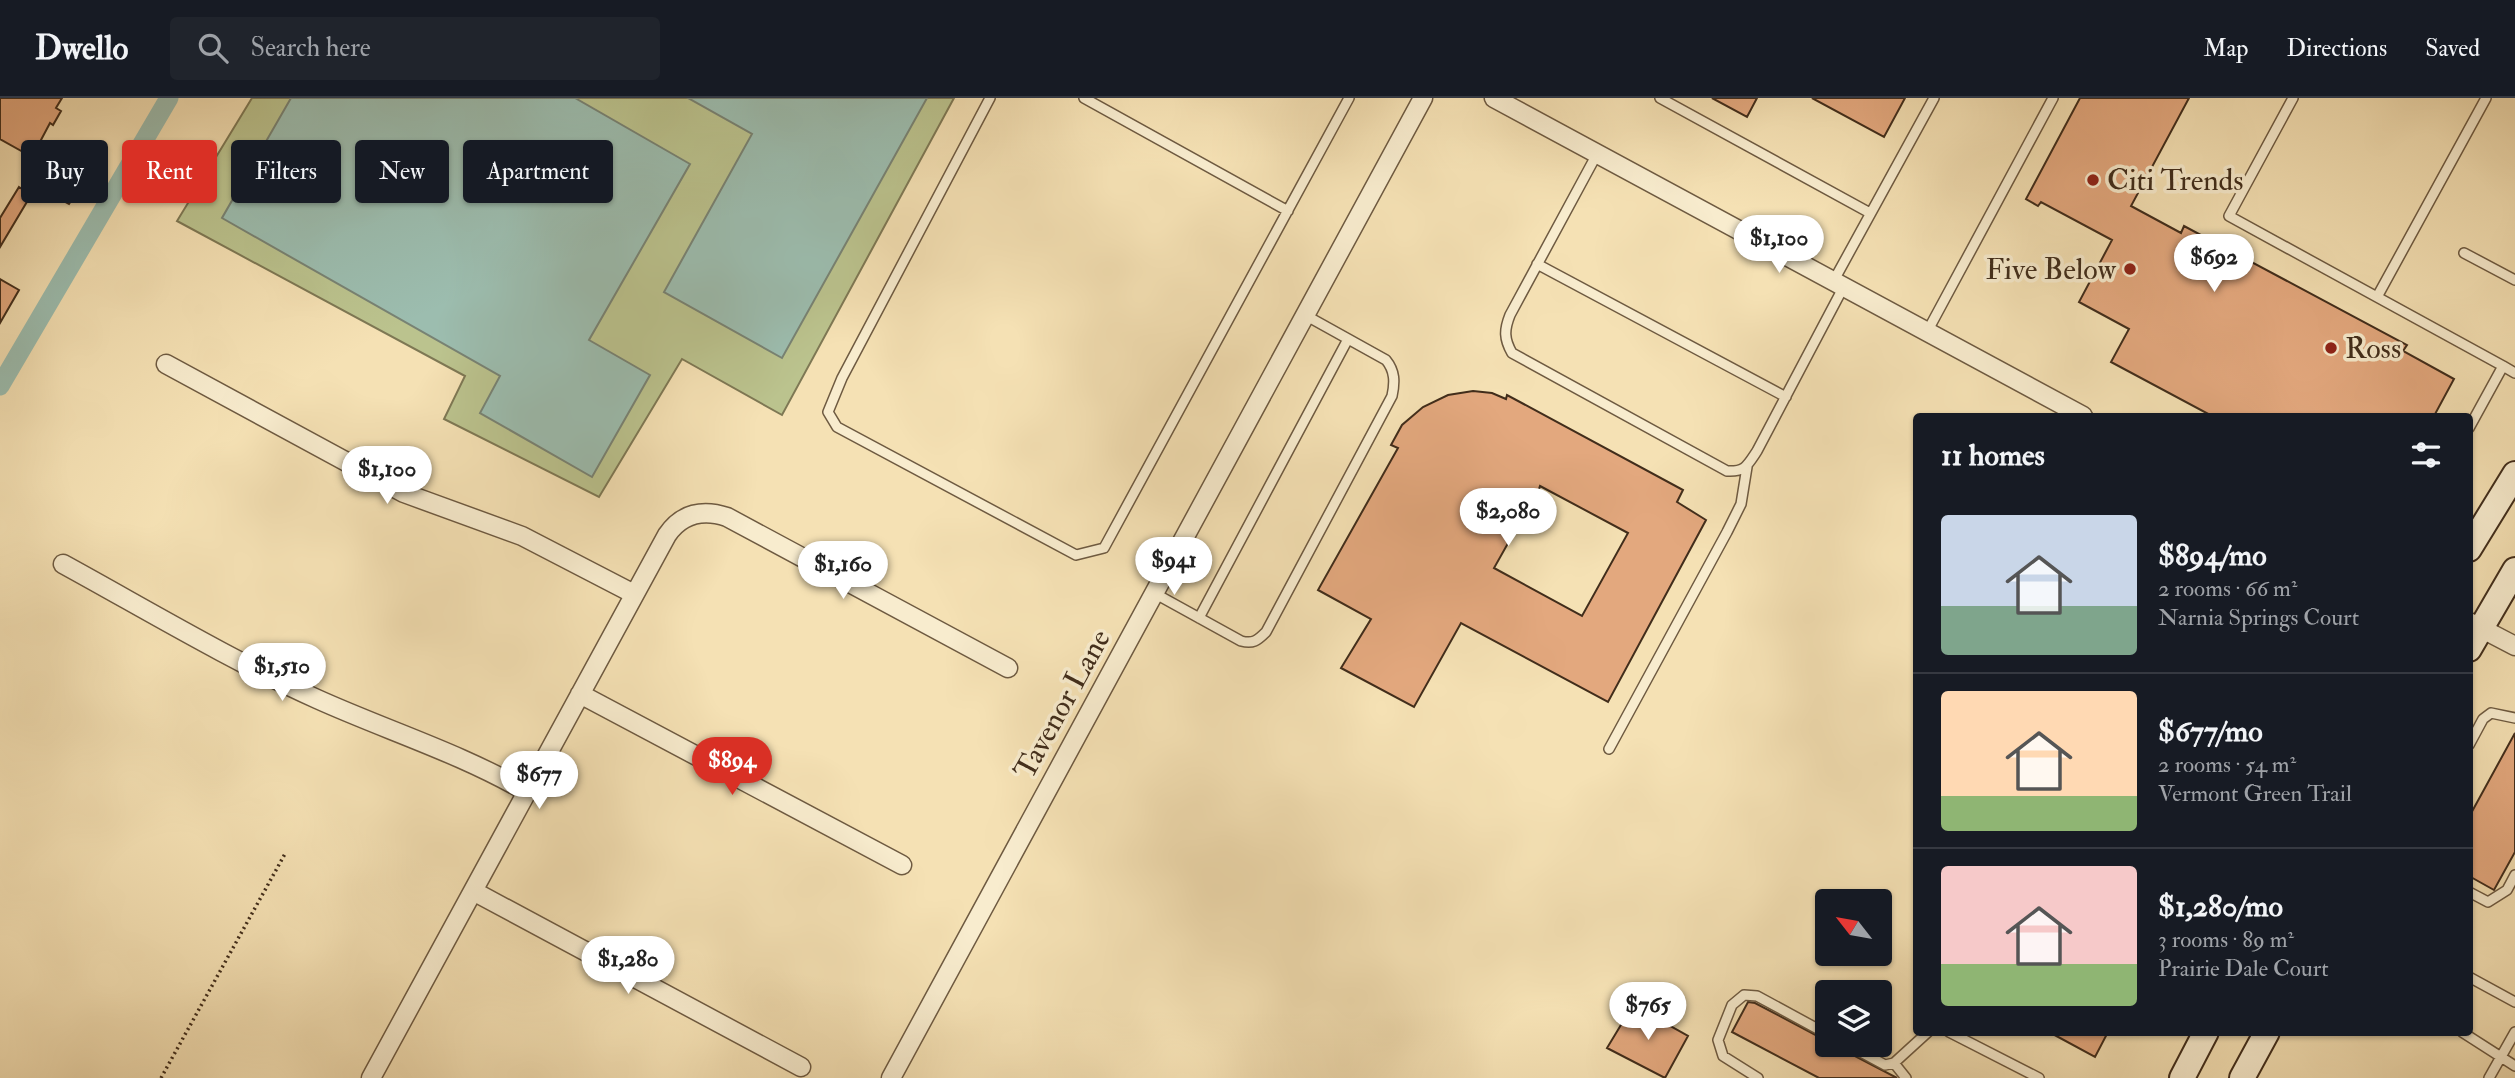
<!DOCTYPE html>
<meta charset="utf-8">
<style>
body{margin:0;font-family:"IM FELL Double Pica",serif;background:#20242c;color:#f1f3f6;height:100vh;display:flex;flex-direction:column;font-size:26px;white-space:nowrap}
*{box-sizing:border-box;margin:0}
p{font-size:23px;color:#9ea1a6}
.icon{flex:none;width:38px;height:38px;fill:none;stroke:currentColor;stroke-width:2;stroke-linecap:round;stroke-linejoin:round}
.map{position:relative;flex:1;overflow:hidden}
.drawer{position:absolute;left:1913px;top:315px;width:560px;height:623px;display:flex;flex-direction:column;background:#171b24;border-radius:7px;box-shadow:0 2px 5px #0004}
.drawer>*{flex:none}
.guide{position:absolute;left:21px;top:42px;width:665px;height:63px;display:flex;gap:14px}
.needle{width:46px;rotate:301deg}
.controls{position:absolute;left:1815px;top:791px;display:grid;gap:14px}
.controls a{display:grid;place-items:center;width:77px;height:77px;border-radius:7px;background:#171b24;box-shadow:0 2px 5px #0004;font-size:35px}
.price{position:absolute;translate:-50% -60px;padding:0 16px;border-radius:24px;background:#fff;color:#222;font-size:23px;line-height:46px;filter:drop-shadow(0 2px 4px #0008)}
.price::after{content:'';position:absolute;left:50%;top:42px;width:21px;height:16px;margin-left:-10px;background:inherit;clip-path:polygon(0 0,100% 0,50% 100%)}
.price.on{background:#d93025;color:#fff}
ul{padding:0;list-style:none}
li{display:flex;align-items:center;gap:21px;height:175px;padding:0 28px}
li+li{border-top:2px solid #363941}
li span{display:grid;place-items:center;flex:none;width:196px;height:140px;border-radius:7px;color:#555}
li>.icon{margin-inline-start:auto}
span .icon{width:84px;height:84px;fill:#fffc;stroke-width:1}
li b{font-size:30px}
h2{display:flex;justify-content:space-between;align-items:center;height:84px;padding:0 28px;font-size:30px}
.chip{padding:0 24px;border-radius:7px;background:#171b24;box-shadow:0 2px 5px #0004;font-size:24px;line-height:63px}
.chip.on{background:#d93025;color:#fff}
header{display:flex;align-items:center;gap:42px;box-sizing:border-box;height:98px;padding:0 35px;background:#171b24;border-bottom:2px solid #363941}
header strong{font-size:33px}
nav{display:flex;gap:38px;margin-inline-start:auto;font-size:24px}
.search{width:490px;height:63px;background:#20242c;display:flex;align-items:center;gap:18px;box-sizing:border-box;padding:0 24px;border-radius:7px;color:#9ea1a6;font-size:26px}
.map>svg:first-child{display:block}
.green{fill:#bbc38e;stroke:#7e7854;stroke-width:2}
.water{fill:#9cbdaf;stroke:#788374;stroke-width:2}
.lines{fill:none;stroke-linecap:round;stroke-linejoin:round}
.canal{stroke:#9cbdaf;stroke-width:19}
.building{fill:#e3a87e;stroke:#412d1b;stroke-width:2;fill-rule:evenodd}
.service-casing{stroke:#6e5a41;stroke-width:12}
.minor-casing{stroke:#6e5a41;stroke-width:21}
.secondary-casing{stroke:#412d1b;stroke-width:28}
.path{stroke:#412d1b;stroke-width:3.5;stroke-dasharray:2 3.5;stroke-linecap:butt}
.service{stroke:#f8ecce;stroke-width:9}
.minor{stroke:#f8ecce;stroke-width:18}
.secondary{stroke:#f8ecce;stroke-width:24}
.poi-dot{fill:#8f2418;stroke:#f8ecce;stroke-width:2.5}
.labels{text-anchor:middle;stroke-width:7;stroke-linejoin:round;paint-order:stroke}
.poi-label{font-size:30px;fill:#412d1b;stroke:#f8ecce;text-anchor:start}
.street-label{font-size:30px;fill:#412d1b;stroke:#f8ecce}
</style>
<header>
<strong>Dwello</strong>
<div class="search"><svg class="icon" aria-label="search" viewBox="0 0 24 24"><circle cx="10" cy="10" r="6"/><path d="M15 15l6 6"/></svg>Search here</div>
<nav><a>Map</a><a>Directions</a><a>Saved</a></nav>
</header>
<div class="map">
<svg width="2515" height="980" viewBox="0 0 2515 980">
<rect width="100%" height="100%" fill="#f5e1b4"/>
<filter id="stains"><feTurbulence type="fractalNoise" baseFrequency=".00286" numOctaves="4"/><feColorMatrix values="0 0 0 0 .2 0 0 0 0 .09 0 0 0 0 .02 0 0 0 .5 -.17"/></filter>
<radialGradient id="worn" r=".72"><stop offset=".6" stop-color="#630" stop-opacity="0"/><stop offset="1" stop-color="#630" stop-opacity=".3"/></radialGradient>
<path class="green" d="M252,0H954L782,317L682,261L599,399L444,321L465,278L177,123Z"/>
<path class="water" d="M291,0H575L690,66L589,242L650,277L592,379L480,315L500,278L222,120Z
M688,0H927L782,260L664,194L752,36Z"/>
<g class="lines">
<path class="canal" d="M0,288L169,0"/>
</g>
<path class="building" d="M0,0H62L56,10L61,13L53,27L50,25L32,59L0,41Z
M1712,0H1757L1747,19Z
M1812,0H1905L1884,39Z
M2080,0H2189L2131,108L2181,135L2184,128L2407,247L2403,253L2454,281L2434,318H2212L2111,264L2129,231L2079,204L2112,142L2041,104L2038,108L2026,101Z
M85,49L99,58L69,106L56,99Z
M19,89L31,97L0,149V120Z
M0,181L19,192L0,225Z
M1473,293L1492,295L1506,301L1507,297L1683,392L1677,404L1706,422L1608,604L1461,525L1414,609L1341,570L1371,521L1318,492L1398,350L1391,347L1402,327L1423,309L1448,297ZM1540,388L1628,435L1582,518L1494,470L1516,431L1533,410Z
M2515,635V754L2494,792L2469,778V719Z
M1748,904L1755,905L1827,943V947H1837L1845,953L1897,980H1819L1732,934Z
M1633,907L1688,938L1665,980L1607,950Z
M2049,934H2108L2095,959Z"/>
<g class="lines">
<defs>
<path id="service" d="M990,0L842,280L828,314L837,329L1076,457L1104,450L1349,0
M1084,0L1288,113
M1660,0L1870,115
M2293,0L2229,118L2503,268
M1597,56L1510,217C1504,232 1504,241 1512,255L1727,373C1745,374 1747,368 1757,353L1843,190
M2464,155L2515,182
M1537,166L1786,299
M1833,184L1934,0
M2377,199L2486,0
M1927,234L2053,0
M2469,330L2503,268L2515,275
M1154,495L1241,543C1253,546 1257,543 1266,534L1392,298C1395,284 1395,273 1386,262L1305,217
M1199,520L1348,241
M2469,647L2483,621L2491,615L2515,620
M1609,651L1727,434L1741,406L1747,369
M2469,794L2488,804L2507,792L2515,777
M2469,879L2515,904
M1949,934L2039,980
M2462,934L2515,968
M1848,947L1885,967L1894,965L1928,934
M1894,965L1906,980
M1758,980L1723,958L1718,942L1732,907L1744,897L1757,898L1827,936
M2489,980L2515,934"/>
<path id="minor" d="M1494,0L2083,318
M166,266L404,395L522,438L634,496
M63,466C147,512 230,562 317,601C388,633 460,655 527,694
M2469,524L2515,548
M580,596L902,767
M473,793L801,969
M371,980L667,437C682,415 703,411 727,419L1008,570
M891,980L1423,0"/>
<path id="secondary" d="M2469,451L2515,376
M2469,551L2515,472
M2182,980L2206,934
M2242,980L2267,934"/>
</defs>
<use href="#service" class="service-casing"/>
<use href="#minor" class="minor-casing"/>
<use href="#secondary" class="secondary-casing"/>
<path class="path" d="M161,980L286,754"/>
<use href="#service" class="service"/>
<use href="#minor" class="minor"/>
<use href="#secondary" class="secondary"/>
</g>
<g class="poi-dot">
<circle cx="2093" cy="82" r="7"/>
<circle cx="2130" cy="171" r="7"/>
<circle cx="2331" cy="250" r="7"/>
</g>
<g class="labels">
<g class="poi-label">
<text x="2107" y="92">Citi Trends</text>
<text x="2116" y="181" text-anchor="end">Five Below</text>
<text x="2345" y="260">Ross</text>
</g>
<g class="street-label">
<text transform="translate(1062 606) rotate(-61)" y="10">Tavenor Lane</text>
</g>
</g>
<rect width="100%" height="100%" filter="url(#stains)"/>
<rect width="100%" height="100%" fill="url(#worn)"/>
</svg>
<div class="controls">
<a><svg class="needle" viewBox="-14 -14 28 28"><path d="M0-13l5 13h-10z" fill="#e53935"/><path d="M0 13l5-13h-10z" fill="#9ea1a6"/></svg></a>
<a><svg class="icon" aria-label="layers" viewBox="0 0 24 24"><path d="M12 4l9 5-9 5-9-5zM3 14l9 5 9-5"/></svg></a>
</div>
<b class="price" style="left:1779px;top:177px">$1,100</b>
<b class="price" style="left:2214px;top:196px">$692</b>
<b class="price" style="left:387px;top:408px">$1,100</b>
<b class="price" style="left:1508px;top:450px">$2,080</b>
<b class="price" style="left:1174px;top:499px">$941</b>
<b class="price" style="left:843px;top:503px">$1,160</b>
<b class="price" style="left:282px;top:605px">$1,510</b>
<b class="price on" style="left:732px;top:699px">$894</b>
<b class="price" style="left:539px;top:713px">$677</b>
<b class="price" style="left:628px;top:898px">$1,280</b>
<b class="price" style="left:1648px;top:944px">$765</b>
<div class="guide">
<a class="chip">Buy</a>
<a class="chip on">Rent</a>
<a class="chip">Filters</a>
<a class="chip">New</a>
<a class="chip">Apartment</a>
</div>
<section class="drawer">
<h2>11 homes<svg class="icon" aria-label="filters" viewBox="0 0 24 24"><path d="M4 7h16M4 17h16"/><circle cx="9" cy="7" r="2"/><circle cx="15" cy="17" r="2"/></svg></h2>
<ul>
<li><span style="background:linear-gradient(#c9d6e8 65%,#7fa58c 0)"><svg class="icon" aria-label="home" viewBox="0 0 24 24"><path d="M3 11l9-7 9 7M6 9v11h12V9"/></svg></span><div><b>$894/mo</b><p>2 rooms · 66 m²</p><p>Narnia Springs Court</p></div></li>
<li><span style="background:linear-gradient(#ffd9b3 75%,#8fb573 0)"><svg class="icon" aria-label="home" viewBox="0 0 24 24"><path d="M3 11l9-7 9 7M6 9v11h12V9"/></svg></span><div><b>$677/mo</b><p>2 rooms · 54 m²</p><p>Vermont Green Trail</p></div></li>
<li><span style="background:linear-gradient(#f6c9c9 70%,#8fb573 0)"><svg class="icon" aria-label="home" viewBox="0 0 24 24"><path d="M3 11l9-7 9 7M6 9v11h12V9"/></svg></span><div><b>$1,280/mo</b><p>3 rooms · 89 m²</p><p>Prairie Dale Court</p></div></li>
</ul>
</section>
</div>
